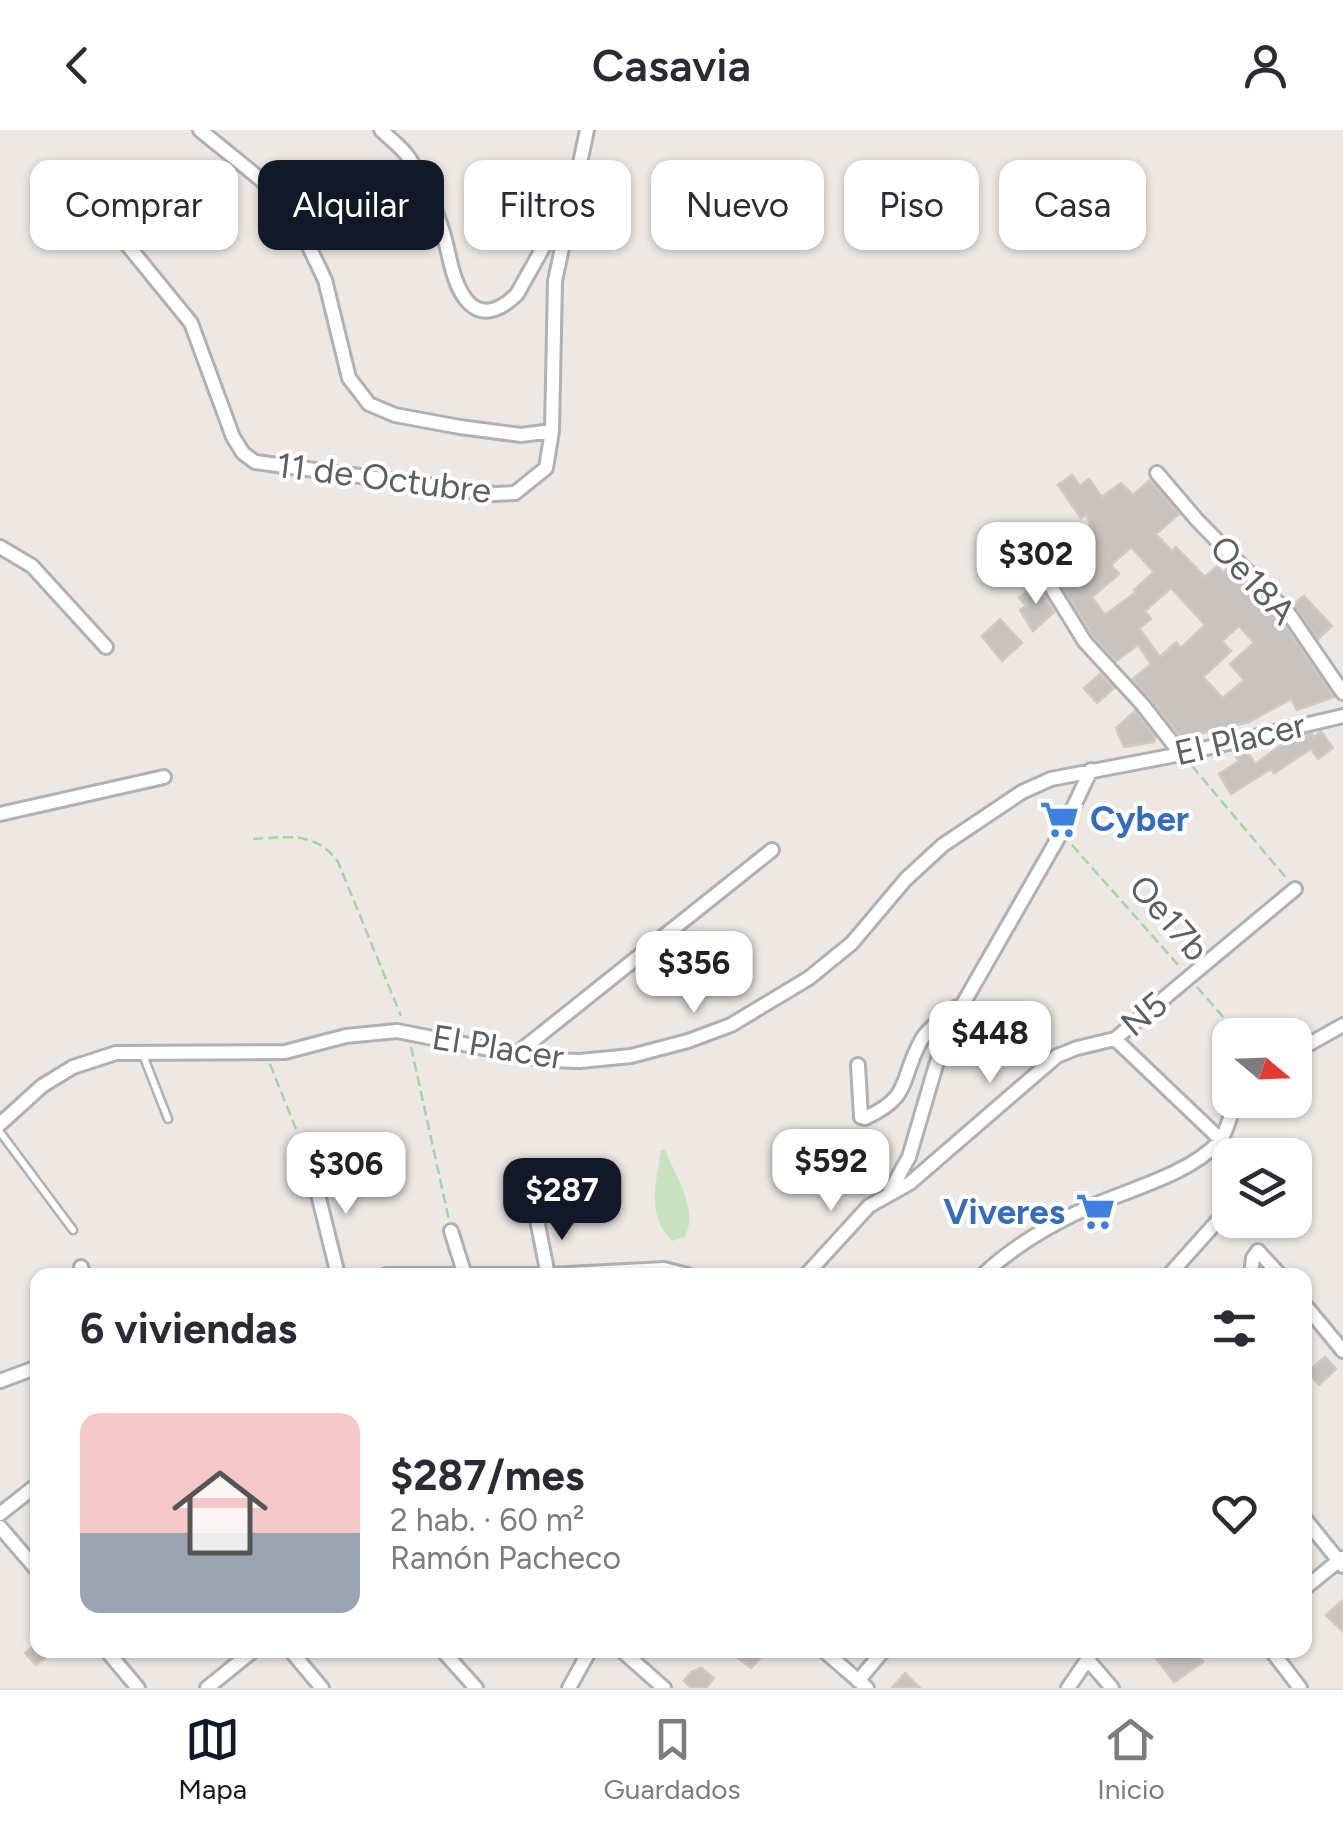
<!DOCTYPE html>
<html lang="es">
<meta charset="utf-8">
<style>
body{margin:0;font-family:Figtree,sans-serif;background:#f2f2f3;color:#2b2b33;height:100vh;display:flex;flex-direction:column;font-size:38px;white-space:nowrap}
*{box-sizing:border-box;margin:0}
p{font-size:32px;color:#7c7c81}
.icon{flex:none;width:55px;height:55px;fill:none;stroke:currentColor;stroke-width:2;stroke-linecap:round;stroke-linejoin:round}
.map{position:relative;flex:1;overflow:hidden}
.sheet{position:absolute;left:30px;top:1138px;width:1282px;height:390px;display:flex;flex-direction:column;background:#fff;border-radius:20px;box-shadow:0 2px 8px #0004}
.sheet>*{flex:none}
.hud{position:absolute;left:30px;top:30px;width:1285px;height:90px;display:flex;gap:20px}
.needle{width:65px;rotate:109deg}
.fabs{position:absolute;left:1212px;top:888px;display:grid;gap:20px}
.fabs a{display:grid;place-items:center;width:100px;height:100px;border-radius:20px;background:#fff;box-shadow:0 2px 8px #0004;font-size:50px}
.price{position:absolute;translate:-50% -85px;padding:0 22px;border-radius:20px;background:#fff;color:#222;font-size:32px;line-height:65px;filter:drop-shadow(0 2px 5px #0008)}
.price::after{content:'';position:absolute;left:50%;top:60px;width:30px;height:22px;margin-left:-15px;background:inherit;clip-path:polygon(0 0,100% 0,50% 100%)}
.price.on{background:#111827;color:#fff}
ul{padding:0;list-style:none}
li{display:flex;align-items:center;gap:30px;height:250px;padding:0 50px}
li span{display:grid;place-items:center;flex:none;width:280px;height:200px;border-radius:20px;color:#555}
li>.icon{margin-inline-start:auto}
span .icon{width:120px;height:120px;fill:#fffc;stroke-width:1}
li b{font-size:42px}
h2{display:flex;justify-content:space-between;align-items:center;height:120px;padding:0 50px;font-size:42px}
.tag{padding:0 35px;border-radius:20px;background:#fff;box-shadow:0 2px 8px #0004;font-size:35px;line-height:90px}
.tag.on{background:#111827;color:#fff}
header{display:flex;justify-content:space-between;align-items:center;height:130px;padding:0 50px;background:#fff;font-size:45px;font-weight:600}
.tabs{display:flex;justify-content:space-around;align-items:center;height:140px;border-top:2px solid #e1e1e2;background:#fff;font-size:28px;color:#7c7c81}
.tabs a{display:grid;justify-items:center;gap:5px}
.tabs .on{color:#111827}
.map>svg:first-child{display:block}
.green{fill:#c9e3c1}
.building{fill:#c8c3bf;stroke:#d1c9c2;stroke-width:2.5;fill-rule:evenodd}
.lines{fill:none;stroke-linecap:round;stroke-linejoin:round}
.service-casing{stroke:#aeb2b5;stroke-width:11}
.minor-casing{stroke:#aeb2b5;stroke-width:18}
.path{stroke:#a5d4a6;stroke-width:2.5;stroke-dasharray:10 5;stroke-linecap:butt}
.service{stroke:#fff;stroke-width:6}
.minor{stroke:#fff;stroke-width:12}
.labels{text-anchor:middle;stroke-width:8;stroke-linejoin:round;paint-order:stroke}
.street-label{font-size:35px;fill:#5b6063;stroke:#fff}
.shop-label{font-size:35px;font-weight:bold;fill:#366cbe;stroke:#fff;text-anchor:start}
</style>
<header><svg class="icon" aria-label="back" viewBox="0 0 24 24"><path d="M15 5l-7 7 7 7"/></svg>Casavia<svg class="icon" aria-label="person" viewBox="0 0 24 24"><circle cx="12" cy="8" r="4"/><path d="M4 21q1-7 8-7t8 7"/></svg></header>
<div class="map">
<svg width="1343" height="1558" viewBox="0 0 1343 1558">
<rect width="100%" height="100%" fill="#ede8e3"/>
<path class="green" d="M661,1020H665C675,1045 699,1080 685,1107L672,1111C646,1085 656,1054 661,1020Z"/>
<path class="building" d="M1072,345L1080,356L1089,349L1102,367L1121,353L1133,365L1150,350L1179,384L1156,404L1172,421L1176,417L1205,447L1217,436L1223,443L1229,437L1281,490L1334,567L1297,580L1291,569L1249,592L1182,608L1133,549L1151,534L1138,515L1116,531L1093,506L1051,438L1040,435L1035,428L1057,412L1066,424L1095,408L1086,384L1081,388L1058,355ZM1131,417L1154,442L1134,460L1136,462L1105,485L1092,467L1119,444L1111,435ZM1171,458L1205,495L1181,518L1176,512L1160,527L1139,498L1151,489L1145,481ZM1239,496L1254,513L1230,534L1244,550L1223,568L1203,547L1231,521L1222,511Z
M1037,453L1054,482L1033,501L1020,480L1026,476L1019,468Z
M1304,466L1332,496L1318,509L1293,474Z
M1000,489L1022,513L1002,531L982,506Z
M1100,544L1114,558L1097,573L1084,558Z
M1135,581L1155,607L1154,612L1124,617L1116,598Z
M1321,601L1333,618L1318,629L1311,619L1274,643L1271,639L1231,664L1219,644L1239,631L1233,622L1246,619L1255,634L1291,608L1312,604L1314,607Z
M1325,1227L1336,1239L1319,1255L1308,1242Z
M1343,1470V1502L1326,1485Z
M35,1515L45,1528L36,1535L25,1523Z
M728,1520H768L751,1538Z
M1150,1520H1196L1203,1532L1174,1552Z
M701,1538L714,1548L706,1558H691L684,1551L691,1542Z
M905,1543L920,1558H892Z"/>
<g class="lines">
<defs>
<path id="service" d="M143,925L168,989
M0,1002L73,1100"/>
<path id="minor" d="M200,0L270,57L302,102L325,150L349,248L369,274L395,285L460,297L521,305L552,301
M381,0C390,9 402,17 409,28C422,47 435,77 442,99C450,123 451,154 469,173C485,189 504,177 517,164L563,82
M79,68L125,112L191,193L233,307L243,323L255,332L494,364L515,363L546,338L552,301L555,151L587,0
M1157,343L1197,390L1289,484L1343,563
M0,417L32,436L106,517
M1043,444L1085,512L1142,574L1181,624
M0,684L164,647
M1115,909L1221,1010L1230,1027
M1295,922L1343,895
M515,925L772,720
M858,935L861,987L865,988C914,966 899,948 922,909C929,897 946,887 957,877
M0,994L42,956L73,937L116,923L285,922L346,906L397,901L546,930L580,931L631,926L688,911L731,895L809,848L852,813L906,749L943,715L1022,662L1051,649L1181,624L1343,586
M312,1040L338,1145
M890,1061L909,1027L936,935L952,893L1061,703L1091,640
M537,1090L548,1145
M451,1101L465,1145
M81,1137L84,1145
M386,1145H548L664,1139L688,1145
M806,1145L869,1076L910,1053L1057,926L1077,918L1115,909L1295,759
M983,1145C1011,1118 1051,1094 1087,1078C1127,1060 1188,1045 1219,1012C1228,1002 1230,982 1237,970
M1169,1145L1230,1077
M1251,1145L1253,1128L1258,1121L1280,1145
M1305,1175L1343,1221
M0,1251L38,1237
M0,1384L38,1354
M1305,1389L1343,1436
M0,1397L38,1441
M1305,1458L1342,1428
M106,1520L138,1558
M290,1520L322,1558
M442,1520L476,1558
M621,1520L664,1558
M823,1520L867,1558
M1271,1520L1300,1558
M1088,1530L1112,1558
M858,1551L884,1520
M207,1558L254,1520
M569,1558L590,1520
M1068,1558L1094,1520"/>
</defs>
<use href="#service" class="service-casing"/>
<use href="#minor" class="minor-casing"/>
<path class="path" d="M1192,636L1287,749
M253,709C288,707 316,701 338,732L401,886
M1072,715L1179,836
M1197,857L1239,905
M411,917L449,1090
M270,934L308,1029
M273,1520L274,1522"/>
<use href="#service" class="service"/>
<use href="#minor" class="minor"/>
</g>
<defs>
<symbol id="supermarket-bare" viewBox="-9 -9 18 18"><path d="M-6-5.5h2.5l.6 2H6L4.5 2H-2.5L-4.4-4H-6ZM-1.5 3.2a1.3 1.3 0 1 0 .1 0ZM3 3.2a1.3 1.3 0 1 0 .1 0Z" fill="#3f7fe0" stroke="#fff" stroke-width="2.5" paint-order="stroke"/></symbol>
</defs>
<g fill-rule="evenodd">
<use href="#supermarket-bare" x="1032" y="662" width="55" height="55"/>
<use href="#supermarket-bare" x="1068" y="1054" width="55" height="55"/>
</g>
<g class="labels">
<g class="street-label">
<text transform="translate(384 348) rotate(7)" y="12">11 de Octubre</text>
<text transform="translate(1253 450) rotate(47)" y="12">Oe18A</text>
<text transform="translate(1240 609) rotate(-13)" y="12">El Placer</text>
<text transform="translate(1169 788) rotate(49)" y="12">Oe17b</text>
<text transform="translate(1144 884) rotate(-40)" y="12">N5</text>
<text transform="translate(498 917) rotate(9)" y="12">El Placer</text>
</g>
<g class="shop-label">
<text x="1090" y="701">Cyber</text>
<text x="1065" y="1094" text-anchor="end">Viveres</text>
</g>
</g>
</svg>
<div class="fabs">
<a><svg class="needle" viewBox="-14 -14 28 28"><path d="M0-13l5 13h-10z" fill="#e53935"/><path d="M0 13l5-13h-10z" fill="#7c7c81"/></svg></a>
<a><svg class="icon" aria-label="layers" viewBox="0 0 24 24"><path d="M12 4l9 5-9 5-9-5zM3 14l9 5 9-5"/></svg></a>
</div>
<b class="price" style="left:1036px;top:477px">$302</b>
<b class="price" style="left:694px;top:886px">$356</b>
<b class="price" style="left:990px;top:956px">$448</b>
<b class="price" style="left:831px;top:1084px">$592</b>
<b class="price" style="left:346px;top:1087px">$306</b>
<b class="price on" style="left:562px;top:1113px">$287</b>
<div class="hud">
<a class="tag">Comprar</a>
<a class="tag on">Alquilar</a>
<a class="tag">Filtros</a>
<a class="tag">Nuevo</a>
<a class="tag">Piso</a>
<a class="tag">Casa</a>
</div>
<section class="sheet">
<h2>6 viviendas<svg class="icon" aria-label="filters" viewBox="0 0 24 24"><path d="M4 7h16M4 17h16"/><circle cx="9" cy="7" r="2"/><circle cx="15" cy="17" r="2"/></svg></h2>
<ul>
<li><span style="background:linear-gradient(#f6c9c9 60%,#9aa5b1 0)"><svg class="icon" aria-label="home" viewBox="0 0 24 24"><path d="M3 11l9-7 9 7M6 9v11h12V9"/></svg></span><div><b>$287/mes</b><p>2 hab. · 60 m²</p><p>Ramón Pacheco</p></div><svg class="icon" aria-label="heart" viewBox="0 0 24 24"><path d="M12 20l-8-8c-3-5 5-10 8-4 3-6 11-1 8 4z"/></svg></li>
</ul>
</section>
</div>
<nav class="tabs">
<a class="on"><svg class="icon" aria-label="map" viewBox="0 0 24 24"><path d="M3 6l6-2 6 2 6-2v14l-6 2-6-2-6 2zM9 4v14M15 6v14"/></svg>Mapa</a>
<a><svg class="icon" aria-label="saved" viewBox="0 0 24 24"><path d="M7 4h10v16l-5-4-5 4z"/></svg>Guardados</a>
<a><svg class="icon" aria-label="home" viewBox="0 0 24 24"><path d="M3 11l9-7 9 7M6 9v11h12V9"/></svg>Inicio</a>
</nav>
